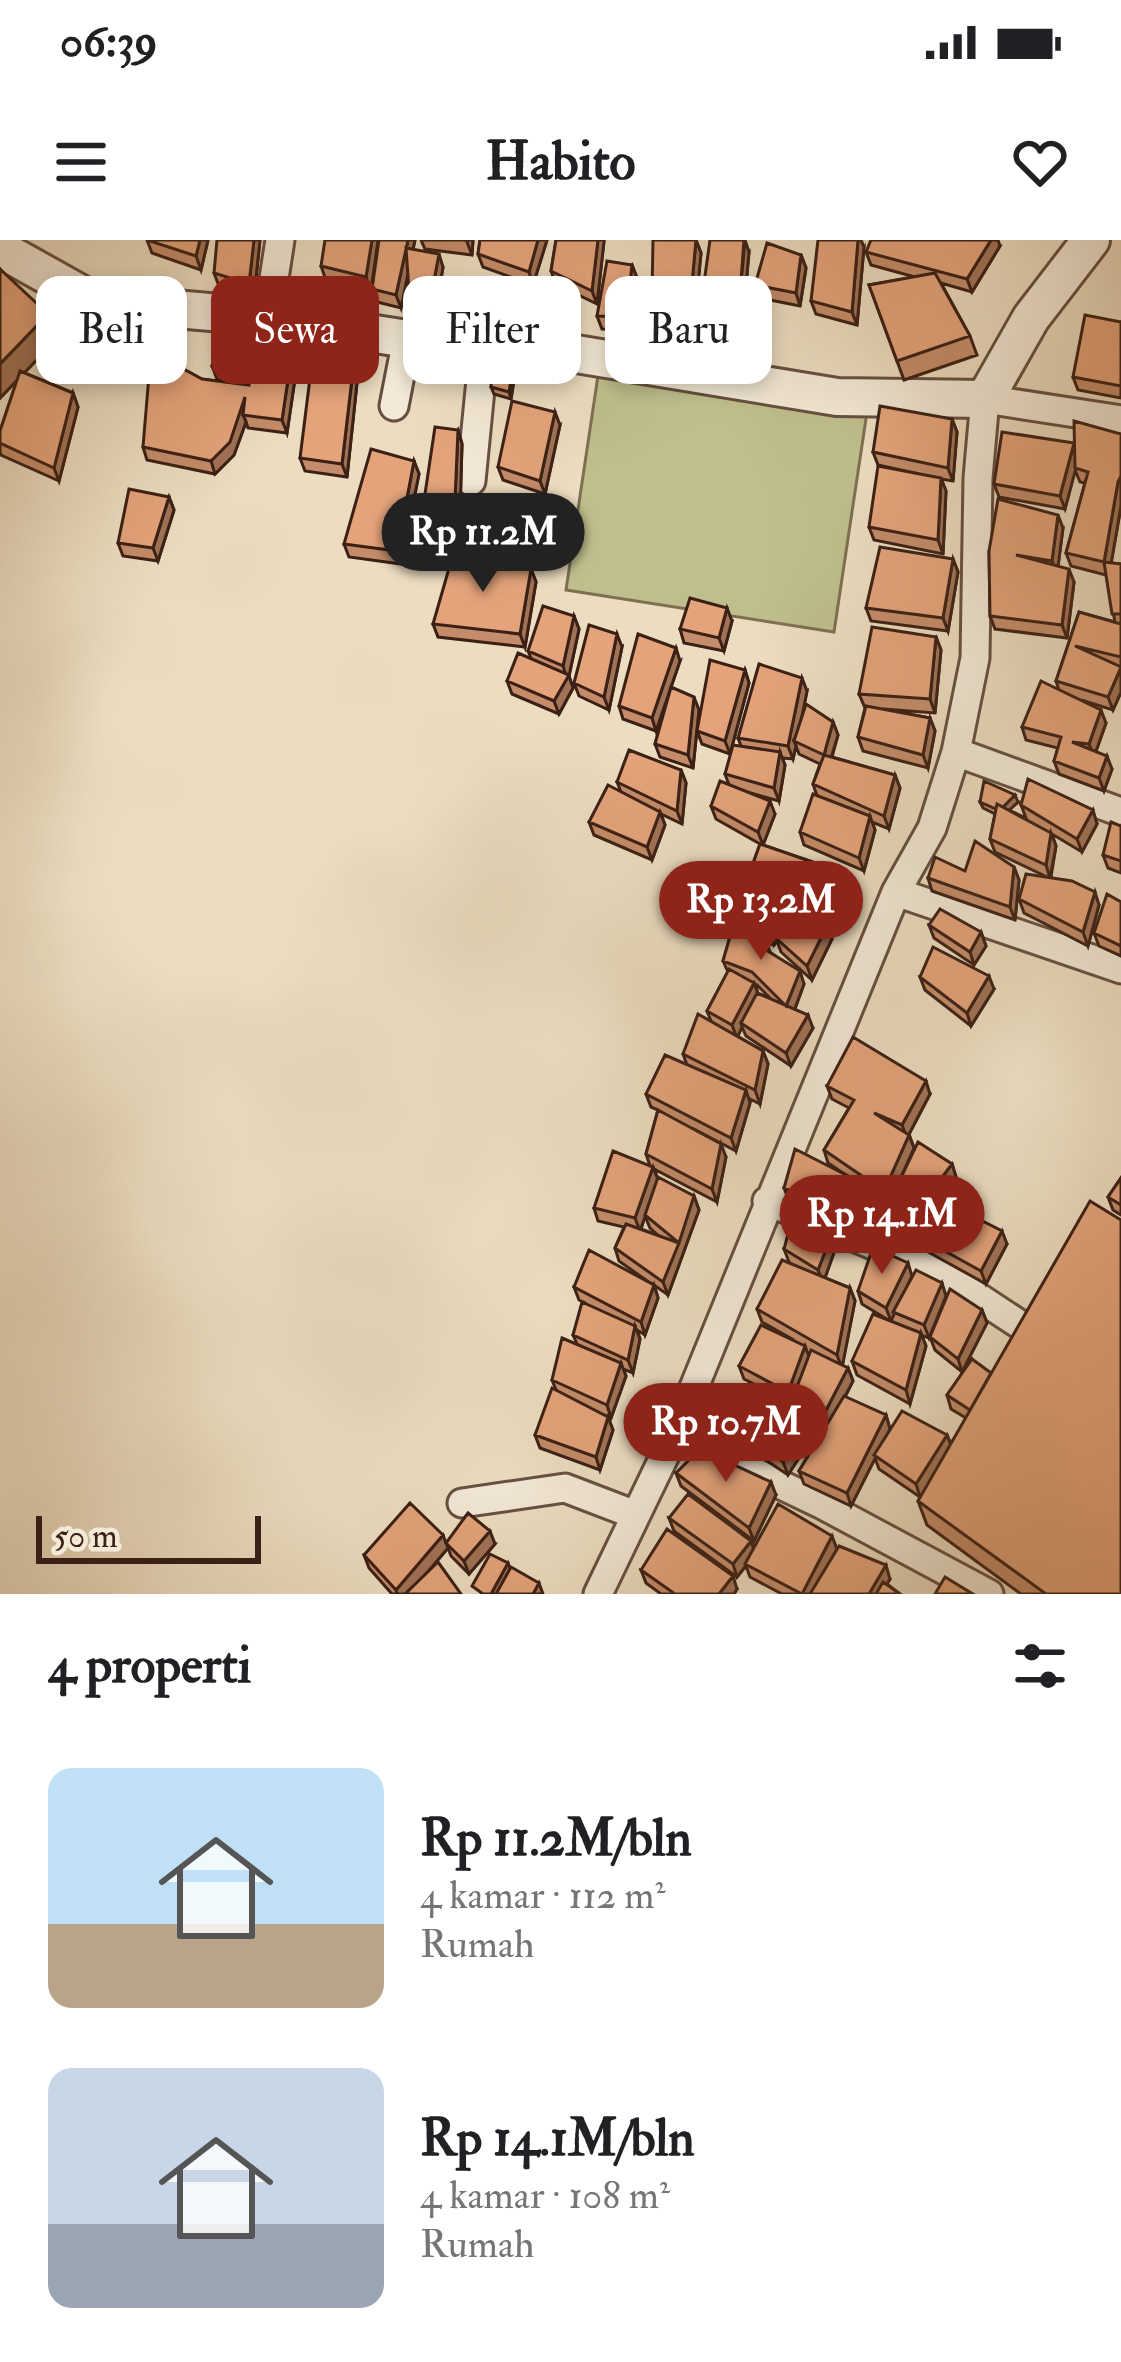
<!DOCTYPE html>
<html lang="id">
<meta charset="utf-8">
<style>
body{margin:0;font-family:"IM FELL Double Pica",serif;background:#f6f6f6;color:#202124;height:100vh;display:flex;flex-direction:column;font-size:45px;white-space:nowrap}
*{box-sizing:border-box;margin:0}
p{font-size:39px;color:#757577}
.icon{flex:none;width:66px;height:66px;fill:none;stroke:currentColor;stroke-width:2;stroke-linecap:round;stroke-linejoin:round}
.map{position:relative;height:1354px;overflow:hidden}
.side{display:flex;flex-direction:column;background:#fff;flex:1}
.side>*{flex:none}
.banner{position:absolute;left:36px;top:36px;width:1050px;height:108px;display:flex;gap:24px}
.scale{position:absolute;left:36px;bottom:30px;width:225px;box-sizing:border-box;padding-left:12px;border:6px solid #3b2015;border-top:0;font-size:33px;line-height:42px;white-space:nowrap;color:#3b2015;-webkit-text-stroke:9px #f3e9d7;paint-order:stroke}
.price{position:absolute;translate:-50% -102px;padding:0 27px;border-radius:42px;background:#8f2418;color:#fff;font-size:39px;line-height:78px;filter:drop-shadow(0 3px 6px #0008)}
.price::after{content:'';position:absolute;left:50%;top:72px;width:36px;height:27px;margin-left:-18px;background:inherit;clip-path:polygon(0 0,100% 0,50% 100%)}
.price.selected{background:#222;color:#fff}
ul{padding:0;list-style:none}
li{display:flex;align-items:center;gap:36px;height:300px;padding:0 48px}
li span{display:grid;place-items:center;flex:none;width:336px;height:240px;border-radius:24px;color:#555}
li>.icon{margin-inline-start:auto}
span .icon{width:144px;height:144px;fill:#fffc;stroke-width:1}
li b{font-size:51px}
h2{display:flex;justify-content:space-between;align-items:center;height:144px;padding:0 48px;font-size:51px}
.pill{padding:0 42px;border-radius:24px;background:#fff;box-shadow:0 6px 18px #0003;font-size:42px;line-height:108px}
.pill.selected{background:#8f2418;color:#fff}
.status{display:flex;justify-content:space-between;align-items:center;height:84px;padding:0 60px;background:#fff;direction:ltr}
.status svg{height:33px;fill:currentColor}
header{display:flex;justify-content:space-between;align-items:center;height:156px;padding:0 48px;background:#fff;font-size:54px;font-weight:700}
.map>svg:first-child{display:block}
.green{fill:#bfbf8d;stroke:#7d7051;stroke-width:3}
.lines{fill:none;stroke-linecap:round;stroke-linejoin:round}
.minor-casing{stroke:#674f40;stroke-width:33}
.tertiary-casing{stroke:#674f40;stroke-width:42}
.minor{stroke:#f3e9d7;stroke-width:27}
.tertiary{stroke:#f3e9d7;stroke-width:36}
.wall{fill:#c48c6a;stroke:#3b2015;stroke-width:3;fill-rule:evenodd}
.shaded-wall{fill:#a07256;stroke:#3b2015;stroke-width:3}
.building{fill:#e4a37b;stroke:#3b2015;stroke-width:3}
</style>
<div class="status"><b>06:39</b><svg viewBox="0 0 49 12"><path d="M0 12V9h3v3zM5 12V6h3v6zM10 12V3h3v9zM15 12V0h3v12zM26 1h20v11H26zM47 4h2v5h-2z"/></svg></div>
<header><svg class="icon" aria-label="menu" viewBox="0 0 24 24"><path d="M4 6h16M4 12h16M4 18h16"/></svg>Habito<svg class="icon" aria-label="heart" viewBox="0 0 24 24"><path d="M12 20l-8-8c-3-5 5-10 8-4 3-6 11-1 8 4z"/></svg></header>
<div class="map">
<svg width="1121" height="1354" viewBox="0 0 1121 1354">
<rect width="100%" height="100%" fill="#ecddc1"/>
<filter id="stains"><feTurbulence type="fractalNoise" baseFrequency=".00167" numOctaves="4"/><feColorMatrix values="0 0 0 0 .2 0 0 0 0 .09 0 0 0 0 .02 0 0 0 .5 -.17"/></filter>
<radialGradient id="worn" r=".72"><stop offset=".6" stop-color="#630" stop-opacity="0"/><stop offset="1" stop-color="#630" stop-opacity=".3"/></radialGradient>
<path class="green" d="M599,129L867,172L834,392L566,350Z"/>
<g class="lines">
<defs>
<path id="minor" d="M268,77L280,0
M394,166L407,99
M471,241L485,99
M956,512L1121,572
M896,652L1121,729
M767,961L943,1034L1025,1088
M675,1194L821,1264L989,1354
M462,1263L565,1248L633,1274
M598,1354L675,1194L896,652L932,588L956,512L975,418L978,238L985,159L1121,180"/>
<path id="tertiary" d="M0,9L95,62L268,77L407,99H485L837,157L985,159L1031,78L1091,0"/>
</defs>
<use href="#minor" class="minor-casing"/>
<use href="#tertiary" class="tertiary-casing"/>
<use href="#minor" class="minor"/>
<use href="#tertiary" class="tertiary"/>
</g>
<path class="wall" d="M147,0H208L201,30L152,13Z
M260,0L254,57L219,46L214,33Z
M378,0L371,50L326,40L321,26Z
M379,0H415L413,9L443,27L434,80L414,78L410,65L408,35L401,68L377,62L372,49Z
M421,0H473L472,15L425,9Z
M480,0H547L533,45L483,27L478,14Z
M556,0H604L597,64L556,44L551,31Z
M696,0L701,13L696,61H702L707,74L690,108L671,103L667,90L671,67L656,66L652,53Z
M1000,6L972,52L941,43L970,96L977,115L904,140L869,45L915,37L871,25L866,12Z
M864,7L857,85L816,74L811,61Z
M749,12L744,67L708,63L703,50Z
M801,15L806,28L800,66L760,58L755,45Z
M632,25L637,38L630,90L602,89L597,76Z
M0,29L57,99L24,133L73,153L78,167L59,241L1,215L0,212V191L17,140L0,158Z
M556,67L547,94L511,81L506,68Z
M151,74L153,81L146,111L122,104L120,97Z
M1121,82V158L1078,150L1073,137Z
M248,97L252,111L246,145H249L297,125L287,193L248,188L246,182L234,215L215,234L147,220L143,207L202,139L224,142L217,139L212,126Z
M513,127L515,134L511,159L494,154L491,147Z
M353,130L357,143L347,237L305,231L300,218Z
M952,179L957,192L953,241L941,239L946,251L943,314L874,300L869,287L914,233L878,225L873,212Z
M560,185L545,254L503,240L498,227Z
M458,190L462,204L460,273L430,267L425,254Z
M1121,194V266L1111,323L1121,324V452L1113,470L1081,460L1106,483L1096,511L1112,529L1104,551L1059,534L1054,521L1058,508L1026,500L1022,487L1059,450L1056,441L1079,372L1115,382L1106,335L1071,326L1066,313L1085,243L1080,242L1075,230L1065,269L999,257L994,244L1075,204Z
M414,221L419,234L401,324L349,317L344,304Z
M169,257L174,270L158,321L123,316L118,303Z
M1063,288L1058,326L1074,342L1067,398L995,389L990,376L989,311Z
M953,319L958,332L948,391L871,381L866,368Z
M531,329L536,342L525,407L438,397L433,384Z
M574,376L579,389L569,436L573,448L559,474L512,454L507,441L531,418L528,411Z
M732,381L724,411L684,403L680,389Z
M936,397L941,410L935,473L883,469L930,478L935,491L928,528L863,511L858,497L865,468L859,454Z
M622,407L609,470L579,456L574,443Z
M680,421L671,447L699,470L693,528L660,517L655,504L671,449L656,491L623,479L619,466Z
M745,430L749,443L730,514L702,504L697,491Z
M807,451L802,476L833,482L838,495L832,517L895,535L900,548L889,589L872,582L875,590L864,631L804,605L800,592L817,556L813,544L820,524L799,514L796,506L793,519L782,518L785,525L779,561L747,552L775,574L763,605L824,626L828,639L813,679L832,699L812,740L781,712L777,701L774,705L767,703L770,712L804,744L795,769L813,788L791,826L746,796L742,787L737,796L763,811L768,824L760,864L748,858L750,863L736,911L692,888L726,917L717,962L654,929L658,939L694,956L699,970L668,1055L654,1045L658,1058L645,1095L637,1090L640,1099L633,1133L623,1129L626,1136L611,1178L602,1174L608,1177L613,1190L600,1230L540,1208L535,1195L556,1150L552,1140L577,1104L573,1095L585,1063L579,1060L574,1047L653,1045L619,1021L615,1008L624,987L598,981L594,968L650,926L646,914L658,870L651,867L646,854L687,825L683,814L711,781L707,771L728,732L723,721L732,690L728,689L723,676L782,663L754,645L750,632L760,604L716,579L711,566L729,545L725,534L741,506L738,498ZM755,744L757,745L771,759L758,753ZM645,976L650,988L659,996L641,989Z
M681,530L686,543L682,584L661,574L665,585L652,620L594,595L589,582L621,552L617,542Z
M980,562H1018L1009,570L1026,578L1021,565L1097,584L1082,612L1052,594L1056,606L1051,637L1099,665L1088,706L1024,673L1019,659L1047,637L995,612L990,599L995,574L983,568Z
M1121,586V633L1108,628L1103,615Z
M1014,627L1019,640L1015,680L932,651L928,638L965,631Z
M1121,662V716L1099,706L1094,693Z
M929,685L981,692L986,706L974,725L934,698Z
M920,737L994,749L971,786L925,750Z
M827,846L930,854L909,894L914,908L889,964L856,942L860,954L845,987L789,961L784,948L849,937L828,923L824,910L849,868L832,859Z
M952,924L956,937L940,960L1007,1004L986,1044L921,1008L916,995L922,985L899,965L894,952Z
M1121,938V975L1113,970L1108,957Z
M836,1007L825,1038L850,1048L855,1061L842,1126L848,1128L853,1141L845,1157L886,1175L890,1189L947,1195L951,1204L966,1178L951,1169L947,1155L972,1119L1121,1354H1021L927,1285L918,1261L920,1257L879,1229L875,1218L851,1266L804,1244L799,1231L826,1186L796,1173L793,1164L744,1139L739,1126L792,1099L762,1082L757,1069L789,1022L784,1009Z
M912,1036L946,1056L982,1070L987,1083L962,1132L935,1110L930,1097L929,1098L921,1095L926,1106L910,1164L857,1135L852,1121L890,1081L862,1064L858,1051Z
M721,1180L809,1181L814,1194L788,1235L726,1193Z
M676,1233L776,1255L754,1301L681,1246Z
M669,1278L753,1309H837L890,1339L887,1344L900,1354H782L750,1337L746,1326L737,1337L674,1291Z
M446,1303L495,1304L469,1334L451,1316L448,1308L425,1335L461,1354H392L369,1328L364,1315Z
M641,1330L737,1349L734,1354H661L646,1343Z"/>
<path class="shaded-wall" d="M200,0H208L201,30L196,16Z
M254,0H260L254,57L249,44Z
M372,0H378L371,50L366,37Z
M408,0H415L401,68L396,55Z
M467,0H473L472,15L467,2Z
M538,0H547L533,45L529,32Z
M598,0H604V2L597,64L592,51Z
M696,0L701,13L696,67L691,54Z
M745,0L749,12L744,67L740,54Z
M858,0H861L864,7L857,85L852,72Z
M991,0H998L1000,6L972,52L967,39Z
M439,14L443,27L434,80L429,67Z
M801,15L806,28L800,66L796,53Z
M632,25L637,38L630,90L626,77Z
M551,54L556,67L547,94L542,81Z
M702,61L707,74L690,108L686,95Z
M48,74L57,99L0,158V124Z
M151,74L153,81L146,111L144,104Z
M248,97L252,111L245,151L240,138Z
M292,112L297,125L287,193L282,180Z
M513,127L515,134L511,159L509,152Z
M353,130L357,143L347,237L342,224Z
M73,153L78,167L59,241L54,228Z
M245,157L243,175L246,182L234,215L215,234L211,221Z
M555,172L560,185L545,254L540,241Z
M952,179L957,192L953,241L948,228Z
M458,190L462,204L460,273L455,260Z
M1074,203L1079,217L1065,269L1060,256Z
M414,221L419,234L401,324L397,311Z
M1121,236V266L1109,336L1104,322L1118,242Z
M941,238L946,251L943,314L938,300Z
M169,257L174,270L158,321L153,308Z
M1058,275L1063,288L1057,334L1052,321Z
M953,319L958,332L948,391L943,378Z
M531,329L536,342L525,407L520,394Z
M1069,329L1074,342L1067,398L1062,385Z
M727,368L732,381L724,411L719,398Z
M574,376L579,389L569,436L573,448L559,474L554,461L567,438L563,426Z
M617,394L622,407L609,470L604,457Z
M936,397L941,410L935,473L930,459Z
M676,408L680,421L656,491L652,478Z
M1121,428V452L1113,470L1108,457Z
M745,430L749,443L730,514L725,501Z
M802,438L807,451L797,502L794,501L796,506L793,519L788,506Z
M694,457L699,470L693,528L688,515Z
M1101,470L1106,483L1094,517L1089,504Z
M930,478L935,491L928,528L923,515Z
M833,482L838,495L828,528L824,515Z
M780,512L785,525L779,561L774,548Z
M1107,516L1112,529L1104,551L1099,538Z
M681,530L686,543L682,584L677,571Z
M895,535L900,548L889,589L884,576Z
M1015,555L1018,562L1002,577L1000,570Z
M770,561L775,574L763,605L758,592Z
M1093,570L1097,584L1082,612L1077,599Z
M660,572L665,585L652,620L647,607Z
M870,576L875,590L864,631L859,618Z
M1051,593L1056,606L1050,638L1046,625Z
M824,626L828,639L813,682L808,668Z
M1014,627L1019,640L1015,680L1010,667Z
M1095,652L1099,665L1088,706L1083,692Z
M788,667L792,680L774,705L769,692Z
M827,686L832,699L812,740L807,726Z
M981,692L986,706L974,725L970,712Z
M800,731L804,744L791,779L786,766Z
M989,736L994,749L971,786L967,773Z
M754,743L759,756L741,783L742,787L737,798L732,785Z
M808,775L813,788L791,826L786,813Z
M763,811L768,824L760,864L755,850Z
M926,841L930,854L907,898L902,885Z
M746,850L750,863L736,911L731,898Z
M909,895L914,908L889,964L884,951Z
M721,904L726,917L717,962L712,949Z
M952,924L956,937L922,985L917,971Z
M653,927L658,940L640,991L635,978Z
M856,940L860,954L845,987L841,973Z
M694,956L699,970L668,1055L663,1042Z
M1002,991L1007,1004L986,1044L981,1031Z
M832,994L836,1007L823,1043L818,1030Z
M908,1023L912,1036L891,1081L886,1068Z
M942,1043L946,1056L929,1098L924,1085Z
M654,1045L658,1058L645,1095L641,1082Z
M850,1048L855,1061L842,1128L837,1115Z
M982,1070L987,1083L962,1132L958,1119Z
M635,1086L640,1099L633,1133L628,1120Z
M921,1093L926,1106L910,1164L906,1150Z
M805,1106L810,1119L792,1160L793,1165L788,1152Z
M621,1123L626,1136L611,1178L607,1165Z
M848,1128L853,1141L829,1187L824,1174Z
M886,1175L890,1189L851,1266L847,1253Z
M608,1177L613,1190L600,1230L596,1217Z
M809,1181L814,1194L788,1235L783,1222Z
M947,1195L952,1208L920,1257L916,1244Z
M771,1242L776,1255L754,1301L749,1288Z
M490,1291L495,1304L469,1334L464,1321Z
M443,1295L448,1308L409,1354H397L396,1350Z
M832,1296L837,1309L813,1354H802Z
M751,1301L755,1314L737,1337L733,1324Z
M508,1323L513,1336L503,1354H491Z
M886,1325L890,1339L881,1354H869Z
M733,1336L737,1349L734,1354H719Z
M539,1343L543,1354H533Z"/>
<path class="building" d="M147,0H200L196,16Z
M217,0H254L249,44L214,33Z
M325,0H372L366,37L321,26Z
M379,0H408L396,55L372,49Z
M480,0H538L529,32L478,14Z
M556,0H598L592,51L551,31Z
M653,0H696L691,54L652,53Z
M710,0H744L740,54L703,50Z
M818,0H858L852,72L811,61Z
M871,0H991L967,39L866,12Z
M767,3L801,15L796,53L755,45Z
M406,8L439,14L429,67L410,65Z
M607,21L632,25L626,77L597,76Z
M0,29L48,74L0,124Z
M935,33L970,96L897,121L869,45Z
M513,38L551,54L542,81L506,68Z
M702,61L686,95L667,90L672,62Z
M124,73L151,74L144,104L120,97Z
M1085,75L1121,82V146L1073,137Z
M221,79L248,97L240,138L212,126Z
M256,110L292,112L282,180L243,175L245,157L230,202L211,221L143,207L151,111L202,139L249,145Z
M312,122L353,130L342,224L300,218Z
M492,125L513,127L509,152L491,147Z
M20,131L73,153L54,228L0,203V191Z
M512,161L555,172L540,241L498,227Z
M880,166L952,179L948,228L873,212Z
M1074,181L1121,194V236L1118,242L1104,322L1066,313L1088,232L1075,228Z
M435,187L458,190L455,260L425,254Z
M1002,192L1074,203L1060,256L994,244Z
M371,209L414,221L397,311L344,304Z
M878,226L941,238L938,300L869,287Z
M129,249L169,257L153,308L118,303Z
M998,259L1058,275L1052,321L1016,315L1069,329L1062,385L990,376L989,311Z
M880,307L953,319L943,378L866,368Z
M454,311L531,329L520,394L433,384Z
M1104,322L1121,324V374H1112Z
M690,358L727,368L719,398L680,389Z
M543,366L574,376L563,426L528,411Z
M1079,372L1121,384V417L1075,406L1121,427L1108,457L1056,441Z
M589,385L617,394L604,457L574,443Z
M872,387L936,397L930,459L859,454Z
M638,394L676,408L652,478L619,466Z
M518,413L569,435L554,461L507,441Z
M710,420L745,430L725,501L697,491Z
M759,424L802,438L788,506L738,498Z
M1041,441L1101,470L1089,504L1072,502L1107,516L1099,538L1054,521L1061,497L1022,487Z
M671,447L694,457L688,515L655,504Z
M806,464L833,482L824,515L794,501Z
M866,466L930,478L923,515L858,497Z
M733,505L780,512L774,548L725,534Z
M629,510L681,530L677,571L617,542Z
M824,515L895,535L884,576L813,544Z
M1028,539L1093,570L1077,599L1021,565Z
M720,541L770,561L758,592L711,566Z
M984,541L1015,555L1003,567L997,564L996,569L980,562Z
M608,545L660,572L647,607L589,582Z
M813,554L870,576L859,618L800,592Z
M997,564L1051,593L1046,625L990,599Z
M1111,582L1121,586V621L1103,615Z
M975,601L1014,627L1010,667L928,638L935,617L965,631Z
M760,604L824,626L808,668L750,632Z
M1026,634L1072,641L1095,652L1083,692L1019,659Z
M743,642L827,686L807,726L776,698L788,667L769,692L723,676Z
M1107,654L1121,662V706L1094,693Z
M940,669L981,692L970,712L929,685Z
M733,686L766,700L763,708L800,731L786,766L752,732L723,721Z
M933,707L989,736L967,773L920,737Z
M729,729L754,743L732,785L707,771Z
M757,753L808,775L786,813L741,783Z
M698,774L763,811L755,850L683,814Z
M853,797L926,841L902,885L874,873L909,895L884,951L824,910L854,860L827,846Z
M665,815L746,850L731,898L646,854Z
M658,870L721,904L712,949L646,914Z
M918,902L952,924L917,971L894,952Z
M795,909L856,940L841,973L784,948Z
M613,911L653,927L635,978L594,968Z
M658,937L694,956L679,1003L645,975Z
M1121,938V965L1108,957Z
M939,959L1002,991L981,1031L916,995Z
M1090,961L1121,980V1354H1046L918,1261Z
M792,979L832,994L818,1030L784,1009Z
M626,984L679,1003L663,1042L615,1008Z
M873,1007L908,1023L886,1068L858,1051Z
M589,1010L654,1045L641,1082L574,1047Z
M782,1020L850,1048L837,1115L757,1069Z
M916,1030L942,1043L924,1085L893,1072Z
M950,1049L982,1070L958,1119L930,1097Z
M582,1062L635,1086L628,1120L573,1095Z
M873,1074L921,1093L906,1150L852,1121Z
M761,1085L805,1106L788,1152L739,1126Z
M562,1098L621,1123L607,1165L552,1140Z
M811,1110L848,1128L824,1174L792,1160Z
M972,1119L991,1133L970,1170L947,1155Z
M742,1145L809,1181L783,1222L721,1180Z
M552,1148L608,1177L596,1217L535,1195Z
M844,1156L886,1175L847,1253L799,1231Z
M902,1171L947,1195L916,1244L874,1215Z
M700,1209L771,1242L749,1288L676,1233Z
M688,1254L751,1301L733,1324L669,1278Z
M410,1263L443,1295L396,1350L364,1315Z
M778,1264L832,1296L802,1354L745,1324Z
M468,1273L490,1291L464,1321L446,1303Z
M667,1289L733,1336L719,1354H675L641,1330Z
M839,1306L886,1325L869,1354H810Z
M490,1314L508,1323L491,1354H483L472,1346Z
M438,1322L461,1354H405Z
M511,1327L539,1343L533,1354H496Z
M945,1337L973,1354H935Z
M883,1342L900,1354H876Z"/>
<rect width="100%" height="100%" filter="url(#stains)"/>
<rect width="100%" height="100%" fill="url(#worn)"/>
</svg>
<div class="scale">50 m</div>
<b class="price selected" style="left:483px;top:355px">Rp 11.2M</b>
<b class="price" style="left:761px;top:723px">Rp 13.2M</b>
<b class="price" style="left:882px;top:1037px">Rp 14.1M</b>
<b class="price" style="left:726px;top:1245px">Rp 10.7M</b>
<div class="banner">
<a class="pill">Beli</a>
<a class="pill selected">Sewa</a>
<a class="pill">Filter</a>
<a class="pill">Baru</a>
</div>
</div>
<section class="side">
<h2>4 properti<svg class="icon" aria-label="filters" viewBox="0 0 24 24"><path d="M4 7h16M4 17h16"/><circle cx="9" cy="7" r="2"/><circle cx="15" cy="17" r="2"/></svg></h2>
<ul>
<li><span style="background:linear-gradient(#bfe0f5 65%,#b9a48a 0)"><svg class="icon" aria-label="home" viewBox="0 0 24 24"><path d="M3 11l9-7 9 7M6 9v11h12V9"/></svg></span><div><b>Rp 11.2M/bln</b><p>4 kamar · 112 m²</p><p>Rumah</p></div></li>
<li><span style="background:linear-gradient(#c9d6e8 65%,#9aa5b1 0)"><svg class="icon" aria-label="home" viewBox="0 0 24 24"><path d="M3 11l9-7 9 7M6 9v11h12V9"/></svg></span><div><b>Rp 14.1M/bln</b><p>4 kamar · 108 m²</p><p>Rumah</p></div></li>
</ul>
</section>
